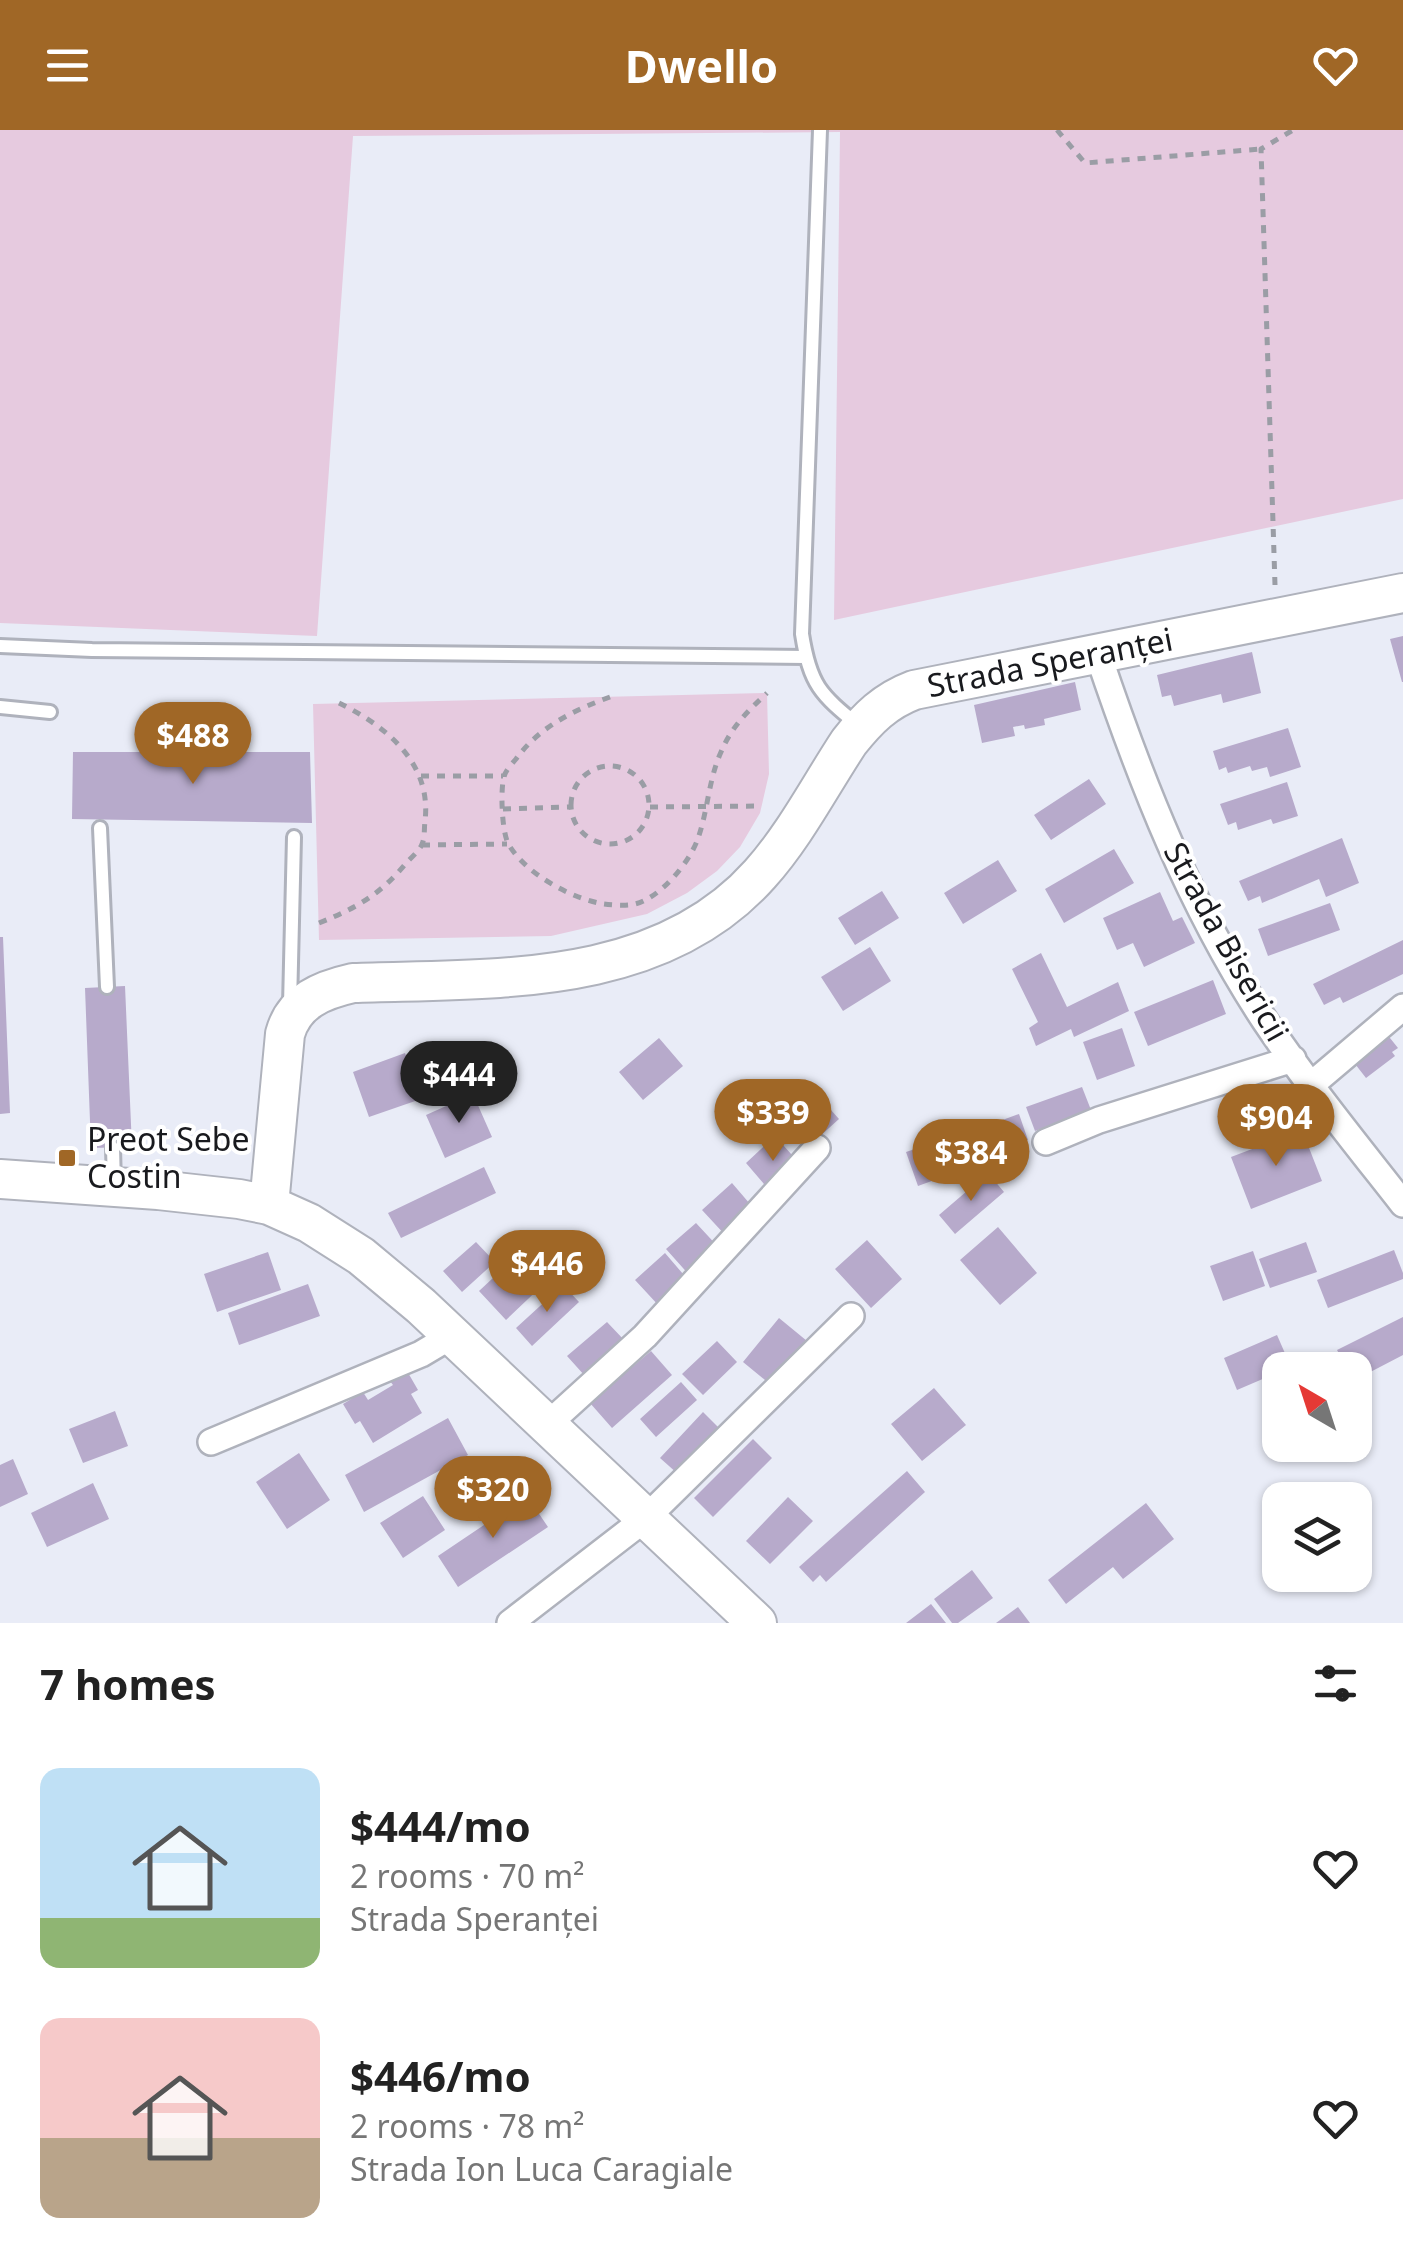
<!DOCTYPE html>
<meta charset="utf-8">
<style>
body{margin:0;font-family:"Noto Sans",sans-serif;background:#f2f2f2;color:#222;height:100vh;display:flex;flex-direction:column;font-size:38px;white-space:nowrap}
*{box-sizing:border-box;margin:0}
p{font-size:32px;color:#767676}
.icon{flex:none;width:55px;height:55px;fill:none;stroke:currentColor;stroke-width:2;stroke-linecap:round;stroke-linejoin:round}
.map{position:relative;height:1493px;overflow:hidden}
.drawer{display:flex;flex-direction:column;background:#fff;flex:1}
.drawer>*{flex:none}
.needle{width:65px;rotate:321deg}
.buttons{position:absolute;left:1262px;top:1222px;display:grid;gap:20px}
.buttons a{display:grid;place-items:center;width:110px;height:110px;border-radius:20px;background:#fff;box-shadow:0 2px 8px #0004;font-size:50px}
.price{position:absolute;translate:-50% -85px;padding:0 22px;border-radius:35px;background:#a06726;color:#fff;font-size:32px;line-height:65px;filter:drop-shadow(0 2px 5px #0008)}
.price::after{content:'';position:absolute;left:50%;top:60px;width:30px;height:22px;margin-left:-15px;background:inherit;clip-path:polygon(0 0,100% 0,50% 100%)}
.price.active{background:#222;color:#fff}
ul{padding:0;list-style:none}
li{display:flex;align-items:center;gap:30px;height:250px;padding:0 40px}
li span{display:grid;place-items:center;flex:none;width:280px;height:200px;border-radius:20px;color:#555}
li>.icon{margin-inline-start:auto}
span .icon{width:120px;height:120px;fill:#fffc;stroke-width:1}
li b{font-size:42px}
h2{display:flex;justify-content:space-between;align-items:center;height:120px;padding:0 40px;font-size:42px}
header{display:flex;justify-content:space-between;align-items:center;height:130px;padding:0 40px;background:#a06726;color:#fff;font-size:45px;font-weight:700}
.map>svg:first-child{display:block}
.green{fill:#e6cadf}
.building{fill:#b7aacb}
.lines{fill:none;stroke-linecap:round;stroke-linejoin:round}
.lane-casing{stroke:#afb2bc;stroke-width:18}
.street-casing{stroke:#afb2bc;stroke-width:30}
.secondary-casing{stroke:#afb2bc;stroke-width:42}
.path{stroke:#9a9da5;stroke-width:5;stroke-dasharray:8 8;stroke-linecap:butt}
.lane{stroke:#fff;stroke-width:12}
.street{stroke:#fff;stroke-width:25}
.secondary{stroke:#fff;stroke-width:38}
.poi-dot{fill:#a06726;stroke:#fff;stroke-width:4}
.labels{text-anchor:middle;stroke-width:8;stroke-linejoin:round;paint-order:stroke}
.street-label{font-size:32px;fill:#191a1e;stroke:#fff}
.poi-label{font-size:32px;fill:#191a1e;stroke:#fff;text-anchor:start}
</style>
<header><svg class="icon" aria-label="menu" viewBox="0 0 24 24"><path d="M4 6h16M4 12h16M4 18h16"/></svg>Dwello<svg class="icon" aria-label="heart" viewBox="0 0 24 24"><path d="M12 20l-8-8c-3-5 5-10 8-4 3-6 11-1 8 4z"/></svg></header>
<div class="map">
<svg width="1403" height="1493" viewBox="0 0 1403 1493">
<rect width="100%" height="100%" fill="#e9ecf7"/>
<path class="green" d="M0,0H1403V369L834,490L840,2L353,6L317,506L0,493Z
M767,563L769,644L760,683L740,717L717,741L687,763L647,784L551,806L319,810L313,574Z"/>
<path class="building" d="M1403,506V552H1402L1390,509Z
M1252,522L1261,563L1223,573L1221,564L1174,576L1171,565L1162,567L1157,545Z
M1075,552L1081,580L1044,589L1045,595L1025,599L1024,595L1013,597L1015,606L982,613L974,575Z
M1288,598L1301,637L1270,647L1267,637L1252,641L1250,636L1228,643L1226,637L1219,640L1213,621Z
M73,622H310L312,693L72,689Z
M1089,649L1106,674L1051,710L1034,685Z
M1287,652L1298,686L1273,694L1271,689L1238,700L1236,692L1228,695L1220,674Z
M1342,708L1359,753L1326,767L1319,749L1262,773L1260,766L1248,771L1239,751Z
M1114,719L1134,753L1064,793L1045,759Z
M998,730L1017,761L963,794L944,763Z
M882,761L899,788L855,815L838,788Z
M1160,762L1173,791L1182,787L1195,813L1144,837L1133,813L1117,820L1103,788Z
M1330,773L1340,800L1268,826L1258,799Z
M0,807H3L10,983L0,984Z
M1403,810V844L1343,873L1340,867L1324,875L1313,854Z
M870,817L891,851L843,881L821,847Z
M1041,823L1067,877L1118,852L1129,881L1074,907L1071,899L1036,916L1029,898L1038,892L1012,839Z
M1213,850L1226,884L1148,916L1134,882Z
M125,856L132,1017L91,1018L85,858Z
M1122,898L1135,936L1097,950L1083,912Z
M1386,903L1398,918L1392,922L1395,926L1366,948L1352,930Z
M659,908L683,936L643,970L619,942Z
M405,923L421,969L369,987L353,942Z
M1082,957L1091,980L1035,1001L1026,977Z
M814,961L839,989L809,1016L785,988Z
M473,964L492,1007L445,1028L426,985Z
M1019,984L1028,1010L976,1029L967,1003Z
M1302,1000L1322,1051L1251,1079L1231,1027Z
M959,1004L970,1037L918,1056L906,1022Z
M775,1006L800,1034L770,1061L746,1033Z
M484,1037L496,1063L401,1108L388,1083Z
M988,1043L1004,1062L955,1104L939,1085Z
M732,1053L756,1081L727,1107L702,1080Z
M696,1093L721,1120L691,1147L666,1119Z
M998,1097L1037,1143L1000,1175L960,1130Z
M867,1110L902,1149L871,1178L835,1139Z
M476,1112L495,1132L462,1162L443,1141Z
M1306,1112L1317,1142L1270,1158L1259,1129Z
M1394,1120L1403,1143V1149L1328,1178L1317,1150Z
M1253,1121L1265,1156L1223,1171L1210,1136Z
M268,1122L281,1160L217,1182L204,1144Z
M521,1122L547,1151L506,1190L479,1161Z
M665,1123L689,1151L660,1177L635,1150Z
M308,1154L320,1186L239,1215L228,1183Z
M563,1155L579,1172L532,1216L516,1198Z
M1403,1187V1225L1355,1250V1240H1348L1337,1220Z
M779,1188L807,1211L771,1255L743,1232Z
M607,1192L625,1211L585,1246L567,1226Z
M1277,1205L1291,1237L1237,1260L1224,1228Z
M717,1211L737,1232L703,1265L682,1244Z
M651,1221L672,1245L612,1298L590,1273Z
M407,1241L418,1260L411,1264L422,1283L373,1313L360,1291L355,1294L343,1274L363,1262L368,1270L393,1255L390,1251Z
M681,1252L697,1270L656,1307L640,1289Z
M934,1258L966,1295L922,1331L891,1294Z
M115,1281L128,1316L83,1333L69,1299Z
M703,1282L720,1299L678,1344L660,1328Z
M448,1288L468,1325L364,1382L345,1345Z
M753,1309L772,1328L713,1387L694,1368Z
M299,1323L330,1370L287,1399L256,1352Z
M13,1329L28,1364L0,1377V1335Z
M907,1341L925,1362L826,1452L820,1445L813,1452L799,1437Z
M93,1353L109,1389L47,1417L31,1383Z
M423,1366L445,1400L403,1428L380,1393Z
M527,1366L548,1397L458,1457L438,1426Z
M788,1367L813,1391L770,1434L746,1411Z
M1146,1373L1174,1409L1123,1449L1113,1437L1066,1474L1048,1450Z
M972,1440L993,1468L958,1493H952L934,1469Z
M931,1474L946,1493H906Z
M1018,1477L1030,1493H996Z"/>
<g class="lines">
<defs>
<path id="lane" d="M820,0L802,504C810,555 820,564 859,596
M0,516L92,520L806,527
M0,577L50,582
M100,698L107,857
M290,875L294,707
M113,1018L114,1054"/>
<path id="street" d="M1098,524C1141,652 1190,777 1265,891C1308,955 1356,1014 1403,1074
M1311,955L1403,877
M1046,1012L1099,990L1293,929
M547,1295L645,1206L817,1018
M211,1312L421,1224L453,1205
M510,1493L646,1388L851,1186"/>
<path id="secondary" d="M0,1049L158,1060L239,1069L269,1075L309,1093L361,1126L421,1176L757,1493
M269,1075L285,904C294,871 322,860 353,853C492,848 658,859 760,744C795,705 820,656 849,612C868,588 885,571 914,560L1403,463"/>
</defs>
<use href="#lane" class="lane-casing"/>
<use href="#street" class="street-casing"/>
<use href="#secondary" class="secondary-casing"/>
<path class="path" d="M1057,0L1085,33L1261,19
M1275,455L1261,19L1293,0
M610,567C574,580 539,597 516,629C512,634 505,641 504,647C500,660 502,705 509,715C526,744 572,769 604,774C612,775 627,776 635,774C660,768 688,734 697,711C708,682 708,651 721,622C732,596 747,582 767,563
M571 675a39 39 0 1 1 78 0a39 39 0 1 1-78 0Z
M421,646H503
M650,677L762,676
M503,679L570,677
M422,715L507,714
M319,793C358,777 380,765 407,732C412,727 420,720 422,714C425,708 424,698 425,691C432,633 386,596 339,573"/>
<use href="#lane" class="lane"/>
<use href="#street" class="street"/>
<use href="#secondary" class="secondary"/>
</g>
<rect class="poi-dot" x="57" y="1018" width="20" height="20" rx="5"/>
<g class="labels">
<g class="street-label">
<text transform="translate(1050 533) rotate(-11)" y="11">Strada Speranței</text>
<text transform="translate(1226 812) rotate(61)" y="11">Strada Bisericii</text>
</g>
<g class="poi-label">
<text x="87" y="1021">Preot Sebe<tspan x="87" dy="37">Costin</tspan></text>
</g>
</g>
</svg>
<div class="buttons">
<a><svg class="needle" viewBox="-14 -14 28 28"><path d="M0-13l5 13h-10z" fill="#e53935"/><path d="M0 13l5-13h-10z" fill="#767676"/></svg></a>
<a><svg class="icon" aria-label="layers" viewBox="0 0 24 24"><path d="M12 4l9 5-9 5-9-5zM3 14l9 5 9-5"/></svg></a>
</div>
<b class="price" style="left:193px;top:657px">$488</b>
<b class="price active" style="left:459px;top:996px">$444</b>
<b class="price" style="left:773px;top:1034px">$339</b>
<b class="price" style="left:1276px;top:1039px">$904</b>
<b class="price" style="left:971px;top:1074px">$384</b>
<b class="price" style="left:547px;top:1185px">$446</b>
<b class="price" style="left:493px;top:1411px">$320</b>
</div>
<section class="drawer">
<h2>7 homes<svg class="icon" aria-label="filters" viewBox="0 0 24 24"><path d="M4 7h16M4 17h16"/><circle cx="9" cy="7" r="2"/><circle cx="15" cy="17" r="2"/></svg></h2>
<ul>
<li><span style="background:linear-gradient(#bfe0f5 75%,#8fb573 0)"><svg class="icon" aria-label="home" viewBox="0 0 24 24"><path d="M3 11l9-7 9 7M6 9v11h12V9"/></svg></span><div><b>$444/mo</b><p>2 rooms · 70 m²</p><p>Strada Speranței</p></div><svg class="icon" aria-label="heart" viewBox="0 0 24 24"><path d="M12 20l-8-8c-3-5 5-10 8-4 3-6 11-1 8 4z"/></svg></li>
<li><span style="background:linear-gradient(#f6c9c9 60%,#b9a48a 0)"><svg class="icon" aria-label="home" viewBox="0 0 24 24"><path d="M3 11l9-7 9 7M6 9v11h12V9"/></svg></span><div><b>$446/mo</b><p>2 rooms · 78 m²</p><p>Strada Ion Luca Caragiale</p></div><svg class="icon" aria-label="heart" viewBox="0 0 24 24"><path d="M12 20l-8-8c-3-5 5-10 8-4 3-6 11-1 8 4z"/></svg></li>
</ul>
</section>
